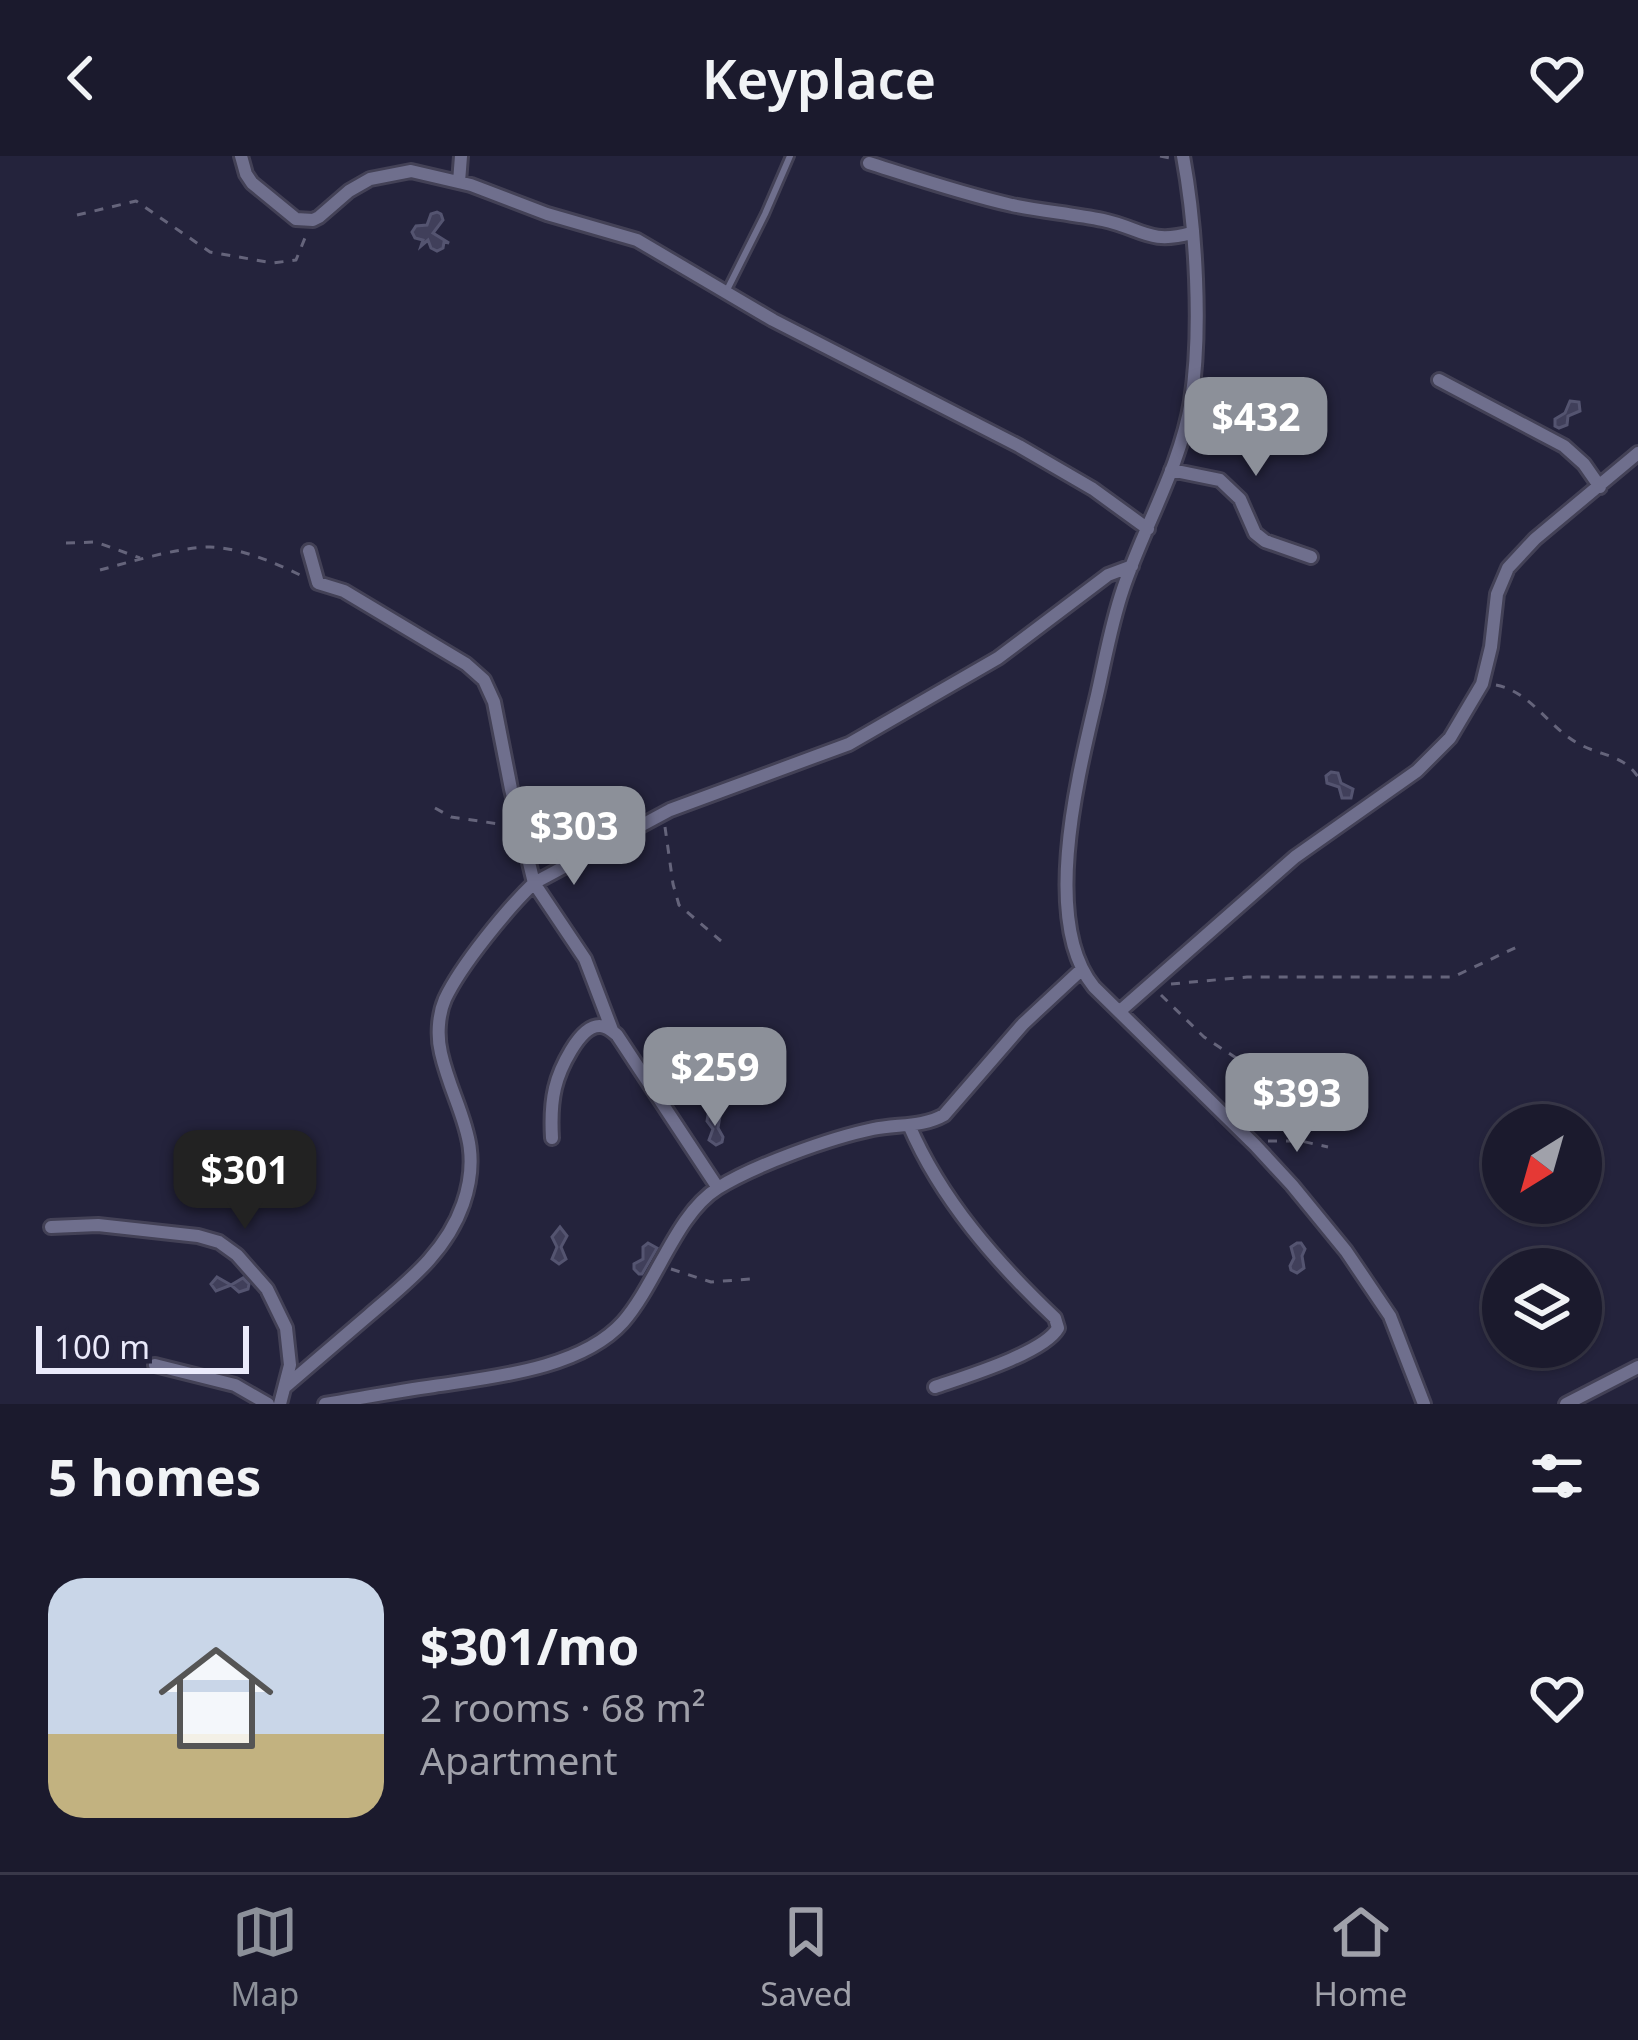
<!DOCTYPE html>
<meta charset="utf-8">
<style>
body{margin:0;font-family:"Noto Sans",sans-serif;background:#242335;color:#f1f3f6;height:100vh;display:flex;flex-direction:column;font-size:45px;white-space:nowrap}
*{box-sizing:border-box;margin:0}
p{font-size:39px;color:#a0a1aa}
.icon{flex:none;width:66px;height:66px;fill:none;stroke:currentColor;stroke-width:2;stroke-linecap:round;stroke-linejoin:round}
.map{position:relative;height:1248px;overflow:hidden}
.side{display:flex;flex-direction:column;background:#1b1a2d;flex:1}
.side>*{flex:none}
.needle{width:78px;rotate:217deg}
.controls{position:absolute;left:1482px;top:948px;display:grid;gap:24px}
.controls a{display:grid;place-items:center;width:120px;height:120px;border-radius:50%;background:#1b1a2d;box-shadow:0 3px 9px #0004,0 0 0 3px #393849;font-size:60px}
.scale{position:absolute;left:36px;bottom:30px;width:213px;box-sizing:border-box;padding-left:12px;border:6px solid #eaeafb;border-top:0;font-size:33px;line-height:42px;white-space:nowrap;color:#eaeafb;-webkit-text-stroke:9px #24233c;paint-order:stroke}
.price{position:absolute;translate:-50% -102px;padding:0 27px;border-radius:24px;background:#8c9099;color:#fff;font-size:39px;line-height:78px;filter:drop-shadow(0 3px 6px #0008)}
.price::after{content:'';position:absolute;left:50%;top:72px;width:36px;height:27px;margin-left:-18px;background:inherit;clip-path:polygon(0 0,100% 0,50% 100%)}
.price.selected{background:#222;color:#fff}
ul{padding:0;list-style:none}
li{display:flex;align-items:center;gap:36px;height:300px;padding:0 48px}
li+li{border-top:3px solid #393849}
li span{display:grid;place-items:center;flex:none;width:336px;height:240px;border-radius:36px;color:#555}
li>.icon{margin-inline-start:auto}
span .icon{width:144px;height:144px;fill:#fffc;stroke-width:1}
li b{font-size:51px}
h2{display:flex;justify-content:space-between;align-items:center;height:144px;padding:0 48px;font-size:51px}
header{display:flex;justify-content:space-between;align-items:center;height:156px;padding:0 48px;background:#1b1a2d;font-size:54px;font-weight:600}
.tab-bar{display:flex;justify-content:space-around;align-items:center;height:168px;border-top:3px solid #393849;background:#1b1a2d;font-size:33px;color:#a0a1aa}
.tab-bar a{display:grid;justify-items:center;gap:6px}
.tab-bar .selected{color:#8c9099}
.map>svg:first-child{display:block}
.building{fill:#403f5a;stroke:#545470;stroke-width:3}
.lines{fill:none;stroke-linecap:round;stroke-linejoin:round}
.lane-casing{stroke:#434156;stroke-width:12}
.street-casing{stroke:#434156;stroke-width:18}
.path{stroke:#65647b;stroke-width:3;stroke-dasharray:9 9;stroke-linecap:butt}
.lane{stroke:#6f6f8d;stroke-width:6}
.street{stroke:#6f6f8d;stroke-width:12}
</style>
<header><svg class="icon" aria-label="back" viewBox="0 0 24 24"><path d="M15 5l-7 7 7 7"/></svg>Keyplace<svg class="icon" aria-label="heart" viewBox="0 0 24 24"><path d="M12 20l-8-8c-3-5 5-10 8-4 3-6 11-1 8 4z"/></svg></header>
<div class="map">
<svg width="1638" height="1248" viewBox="0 0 1638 1248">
<rect width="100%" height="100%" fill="#24233c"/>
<path class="building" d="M437,56L441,58L443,64L433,77L449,87L444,86L443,92L437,95L431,92L428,84L421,90L423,84L415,82L412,76L416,70L427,69L431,58Z
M1570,245L1579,246L1580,255L1568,260L1567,269L1559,272L1555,270V263L1565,257Z
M1331,616L1338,617L1341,627L1353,633L1351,642H1342L1339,631L1327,627L1326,620Z
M703,876L715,881L727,879L730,882V889L724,892L712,887L703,890L698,883Z
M715,956L720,960L718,972L723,981L722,986L716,989L709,984L713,973L707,965L708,959Z
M560,1071L567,1080L561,1091L566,1103L559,1108L552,1103L557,1091L552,1081Z
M648,1087L657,1092L642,1118H639L634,1113V1108L643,1103V1091Z
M1297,1087H1301L1305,1093L1302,1100L1304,1112L1297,1117L1291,1114L1290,1110L1294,1102L1291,1091Z
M217,1121L231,1129L243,1122L249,1128L248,1133L239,1136L231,1129L216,1135L211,1128Z"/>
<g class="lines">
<defs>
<path id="lane" d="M727,134L765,58L790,0"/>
<path id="street" d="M241,0L246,18L252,27L296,63L313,64L319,61L349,35L370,23L411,15L471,29L547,58L637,84L773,164L1019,290L1093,333L1148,373
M1183,0C1196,70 1202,175 1191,245C1180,312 1144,370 1123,433C1111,468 1105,504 1097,539C1079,616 1040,765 1094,831L1255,989L1292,1029L1346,1095L1390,1160L1424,1248
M869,7C916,22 963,38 1012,49C1042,55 1073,58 1103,64C1141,72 1149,89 1191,77
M459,26L461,0
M1439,224L1564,290L1584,308L1600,331
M1171,314L1220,324L1240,343L1255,377L1265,385L1311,401
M309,395L318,427L344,435L466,508L484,524L494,546L511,633L534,727L585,803L612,874
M1120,855L1295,701L1417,615L1450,582L1482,528L1491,491L1497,438L1508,412L1535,383L1638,297
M909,969C941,1044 997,1107 1055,1162L1058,1172C1044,1197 964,1221 935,1231
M552,982C551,965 551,949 555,932C559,915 579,869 600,870C607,870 611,874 617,879L718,1032
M51,1071L98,1069L198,1080L219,1086L237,1099L267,1133L286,1172L290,1209L280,1248
M155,1209L235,1229L268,1248
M285,1231C313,1207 341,1183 369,1159C406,1127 446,1097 463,1048C485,985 454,954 441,897C437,881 438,859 445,843C461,809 507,753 534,727L670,654L849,588L998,502L1108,419L1132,410
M325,1248C361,1242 398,1235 434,1230C492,1221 581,1213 623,1166C657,1127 676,1058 718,1032C755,1009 830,982 873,973C897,968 923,971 944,959L1023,868L1081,814
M1566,1248L1638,1211"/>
</defs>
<use href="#lane" class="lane-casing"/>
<use href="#street" class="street-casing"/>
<path class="path" d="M1160,0L1170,2
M77,59L136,45L210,96L273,107L296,104L307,77
M66,387L96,386L140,402
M100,414C130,406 180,391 210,391C241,392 273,406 300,419
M1496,529C1532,536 1549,573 1581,589C1602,600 1624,599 1638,621
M435,652L451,661L506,669
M665,671L673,728L679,749L721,785
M1171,828L1247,821H1453L1519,790
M1161,839L1204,881L1273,926
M1268,985H1301L1328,991
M671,1113L711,1126L751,1123"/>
<use href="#lane" class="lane"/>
<use href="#street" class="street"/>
</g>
</svg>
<div class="controls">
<a><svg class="needle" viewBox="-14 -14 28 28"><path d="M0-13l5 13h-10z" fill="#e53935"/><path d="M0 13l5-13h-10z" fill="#a0a1aa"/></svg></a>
<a><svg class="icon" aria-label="layers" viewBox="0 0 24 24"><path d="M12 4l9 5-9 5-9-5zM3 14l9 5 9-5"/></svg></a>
</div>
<div class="scale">100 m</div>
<b class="price" style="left:1256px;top:323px">$432</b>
<b class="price" style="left:574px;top:732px">$303</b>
<b class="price" style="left:715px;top:973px">$259</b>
<b class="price" style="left:1297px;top:999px">$393</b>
<b class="price selected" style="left:245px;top:1076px">$301</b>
</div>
<section class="side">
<h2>5 homes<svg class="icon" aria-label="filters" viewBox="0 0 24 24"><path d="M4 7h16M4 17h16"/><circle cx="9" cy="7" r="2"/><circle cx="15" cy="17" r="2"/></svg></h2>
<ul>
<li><span style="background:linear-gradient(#c9d6e8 65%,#c2b280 0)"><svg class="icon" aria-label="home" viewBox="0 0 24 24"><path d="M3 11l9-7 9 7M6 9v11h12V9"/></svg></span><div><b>$301/mo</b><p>2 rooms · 68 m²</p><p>Apartment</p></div><svg class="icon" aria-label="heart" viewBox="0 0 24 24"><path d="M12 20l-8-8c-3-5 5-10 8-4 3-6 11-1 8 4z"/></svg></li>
</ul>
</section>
<nav class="tab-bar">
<a class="selected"><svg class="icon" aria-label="map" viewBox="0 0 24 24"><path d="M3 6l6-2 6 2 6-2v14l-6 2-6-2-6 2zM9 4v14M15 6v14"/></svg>Map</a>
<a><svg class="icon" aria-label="saved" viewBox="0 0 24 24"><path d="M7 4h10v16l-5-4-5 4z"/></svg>Saved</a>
<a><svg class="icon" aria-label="home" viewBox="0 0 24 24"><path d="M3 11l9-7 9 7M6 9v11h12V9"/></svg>Home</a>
</nav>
